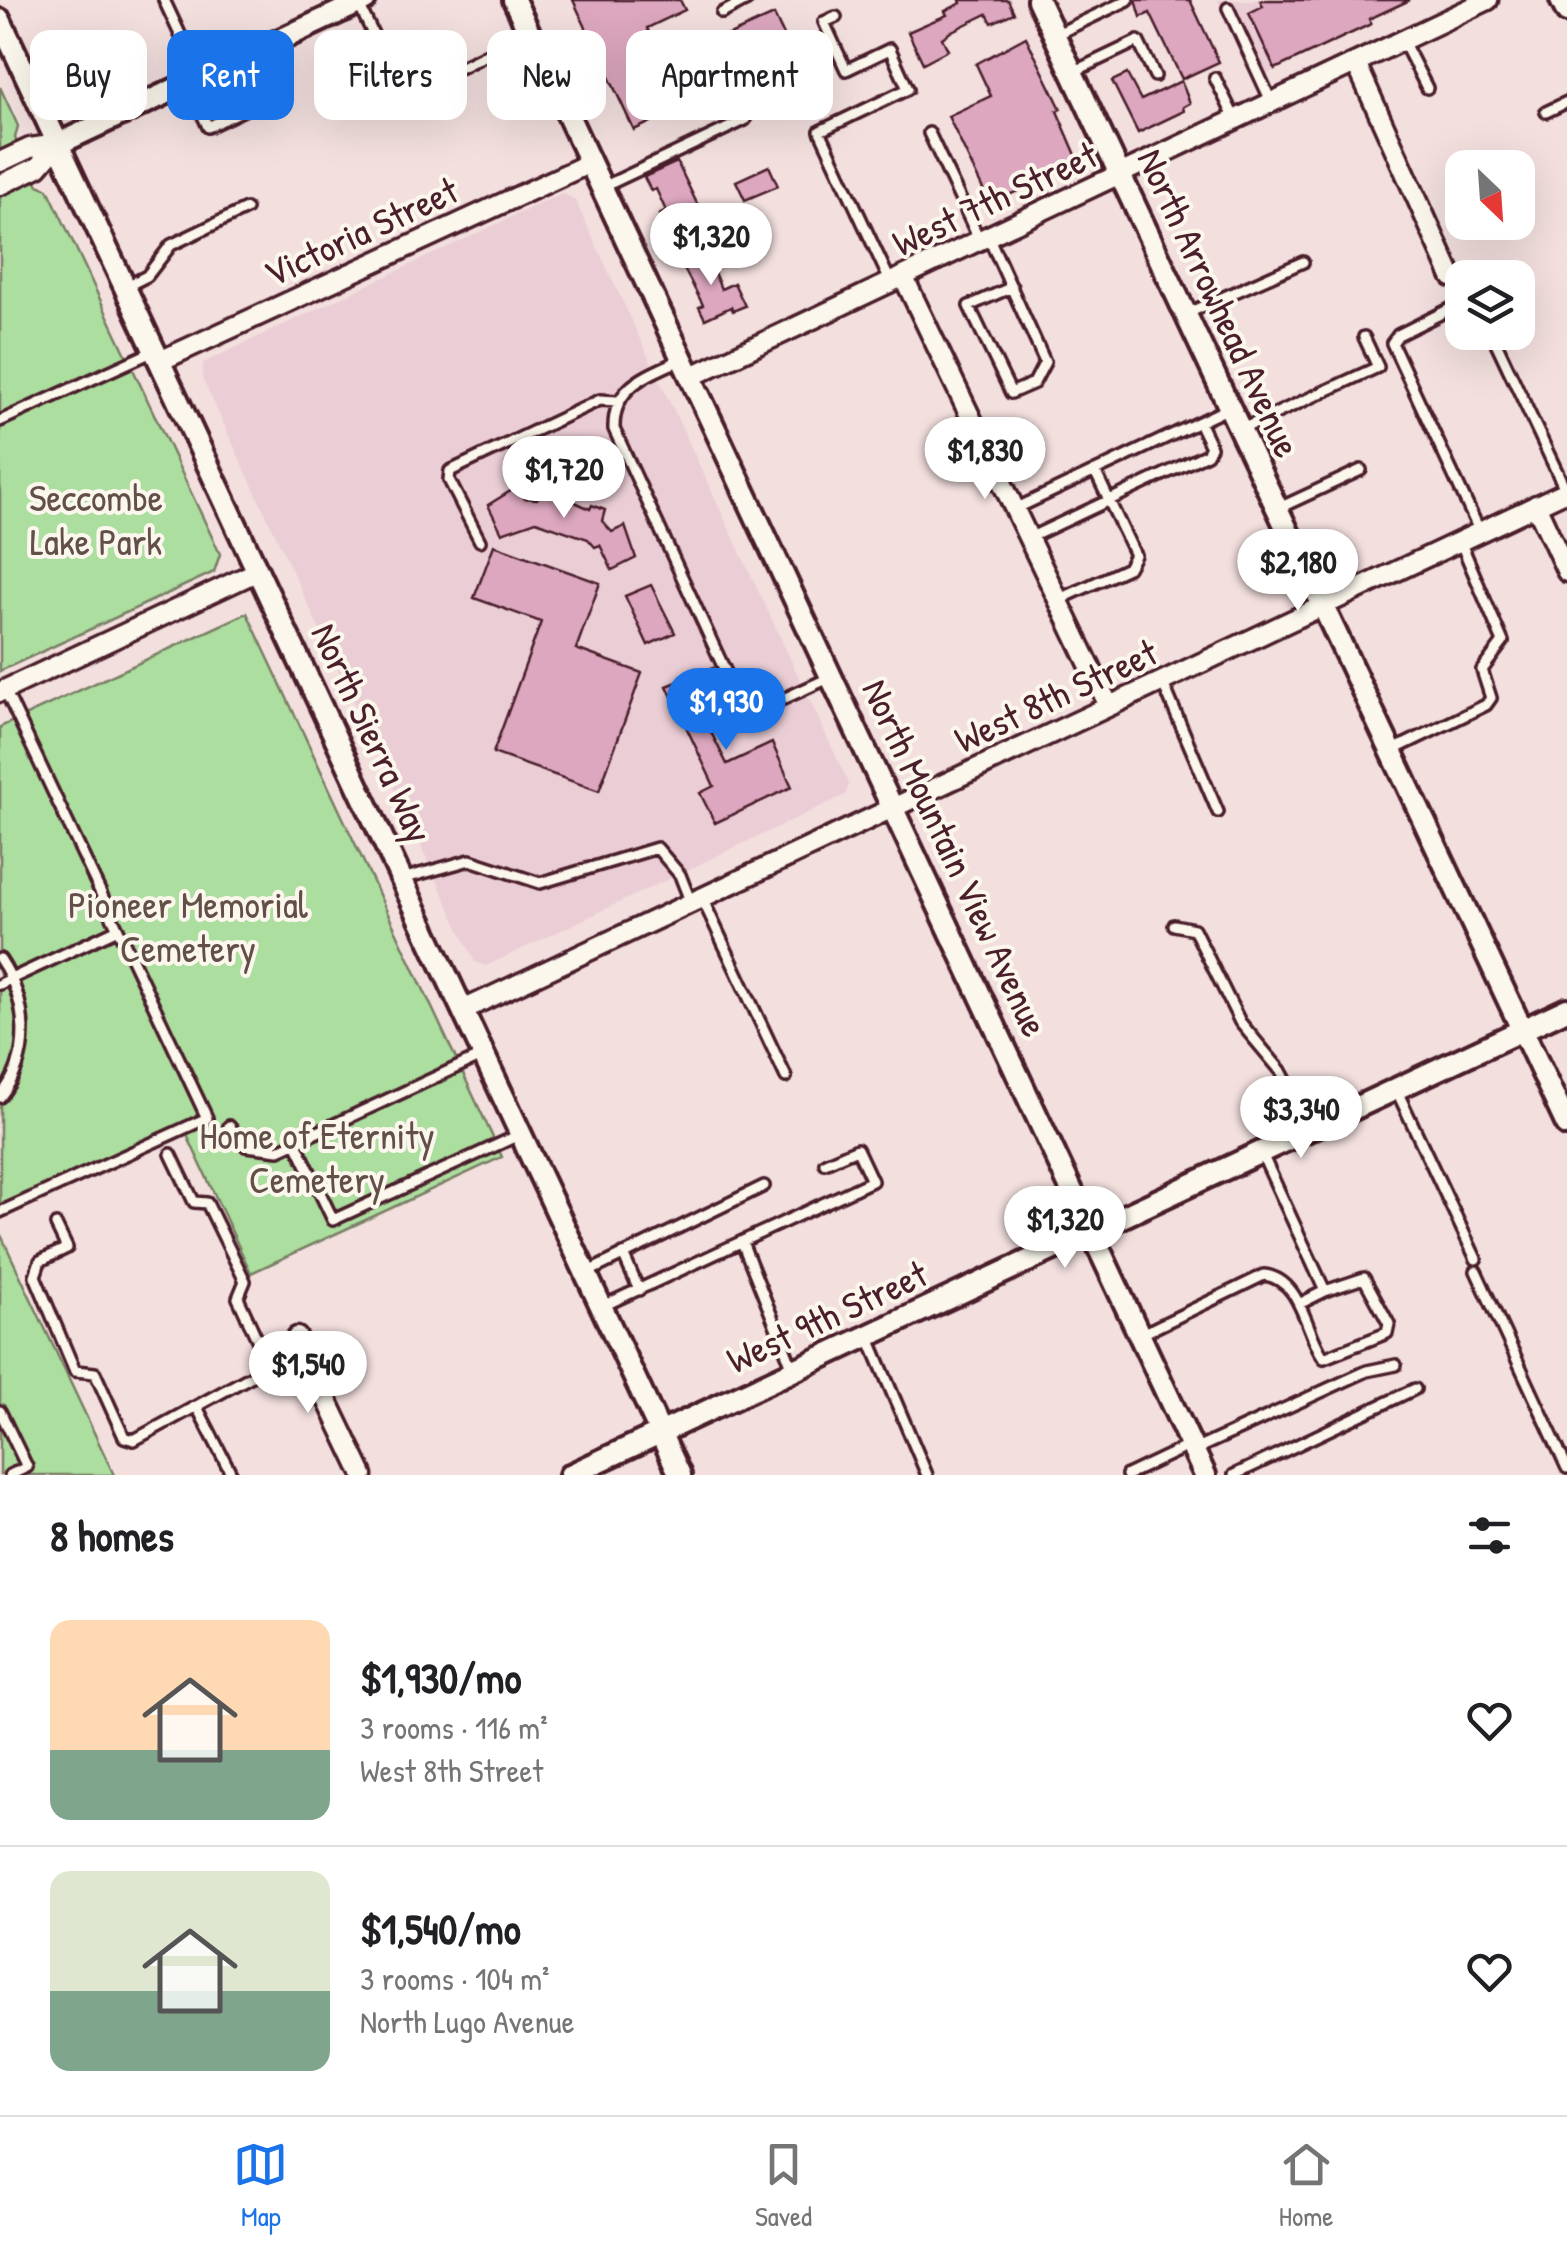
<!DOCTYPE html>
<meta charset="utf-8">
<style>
body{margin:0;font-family:"Patrick Hand",sans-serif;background:#f2f2f2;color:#202124;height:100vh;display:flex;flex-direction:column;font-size:38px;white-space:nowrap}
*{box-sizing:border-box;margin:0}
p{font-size:32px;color:#757577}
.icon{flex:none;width:55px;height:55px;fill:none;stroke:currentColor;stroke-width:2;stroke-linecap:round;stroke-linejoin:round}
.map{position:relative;height:1475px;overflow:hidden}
.details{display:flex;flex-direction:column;background:#fff;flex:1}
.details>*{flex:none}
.hud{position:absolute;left:30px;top:30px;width:1000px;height:90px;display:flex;gap:20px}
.needle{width:65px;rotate:155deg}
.fabs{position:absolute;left:1445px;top:150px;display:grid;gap:20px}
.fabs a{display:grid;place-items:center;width:90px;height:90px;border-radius:20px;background:#fff;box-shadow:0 10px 40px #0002;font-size:50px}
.price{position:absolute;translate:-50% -85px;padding:0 22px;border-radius:35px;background:#fff;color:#222;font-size:32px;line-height:65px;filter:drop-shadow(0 2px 5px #0008)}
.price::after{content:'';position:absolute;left:50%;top:60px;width:30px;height:22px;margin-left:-15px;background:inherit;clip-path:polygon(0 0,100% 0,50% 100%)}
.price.active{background:#1a73e8;color:#fff}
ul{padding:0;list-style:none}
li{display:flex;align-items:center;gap:30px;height:250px;padding:0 50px}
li+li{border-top:2px solid #e0e0e0}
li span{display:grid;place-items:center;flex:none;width:280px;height:200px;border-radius:20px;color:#555}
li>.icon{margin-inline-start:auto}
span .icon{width:120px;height:120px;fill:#fffc;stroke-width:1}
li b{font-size:42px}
h2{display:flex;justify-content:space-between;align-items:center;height:120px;padding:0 50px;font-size:42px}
.pill{padding:0 35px;border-radius:20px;background:#fff;box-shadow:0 10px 40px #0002;font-size:35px;line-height:90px}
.pill.active{background:#1a73e8;color:#fff}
.tabs{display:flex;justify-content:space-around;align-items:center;height:140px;border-top:2px solid #e0e0e0;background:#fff;font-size:28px;color:#757577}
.tabs a{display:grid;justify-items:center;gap:5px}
.tabs .active{color:#1a73e8}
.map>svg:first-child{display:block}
.built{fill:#ebced5}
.green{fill:#abde9f;stroke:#7a7e65;stroke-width:2.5}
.building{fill:#dca7bf;stroke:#4a1f2b;stroke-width:2.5}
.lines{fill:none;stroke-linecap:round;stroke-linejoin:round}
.service-casing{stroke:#4a1f2b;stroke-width:16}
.minor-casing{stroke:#4a1f2b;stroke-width:25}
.tertiary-casing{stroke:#4a1f2b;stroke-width:28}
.service{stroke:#fbf7ec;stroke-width:9}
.minor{stroke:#fbf7ec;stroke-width:18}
.tertiary{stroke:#fbf7ec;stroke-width:20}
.labels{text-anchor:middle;stroke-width:8;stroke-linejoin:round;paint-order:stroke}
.street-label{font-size:38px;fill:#4a1f2b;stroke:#fbf7ec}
.park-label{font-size:38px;fill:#624f48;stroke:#fbf7ec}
</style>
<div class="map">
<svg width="1567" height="1475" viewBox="0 0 1567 1475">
<rect width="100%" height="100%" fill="#f2dfde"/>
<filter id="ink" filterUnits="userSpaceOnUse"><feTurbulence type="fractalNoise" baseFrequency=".01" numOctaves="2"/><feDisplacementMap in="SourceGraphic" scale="20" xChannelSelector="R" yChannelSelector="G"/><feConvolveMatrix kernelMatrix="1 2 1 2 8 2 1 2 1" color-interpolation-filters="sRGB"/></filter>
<g filter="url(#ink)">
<path class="built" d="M1218,0H1300L1323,48L1255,80Z
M562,193L575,200L849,784L845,795L486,966L475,962L202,378L203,363Z"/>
<path class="green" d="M0,87L18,126L15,138L38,185L48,189L220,554L214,572L0,671Z
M247,613L502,1157L251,1273L186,1133L0,1219V727Z
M0,1233L114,1475H0Z"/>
<path class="building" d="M573,0H680L685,10L647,28L651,36L642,40L659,77L698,60L694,51L774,15L789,46L693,94L696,101L634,130Z
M960,0H1008L1014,13L992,23L987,14L952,31L942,38L948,50L923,63L908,32L947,15L945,11L961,3Z
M1136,0H1190L1219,62L1182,79L1150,13L1141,17Z
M1260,0H1410L1369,19L1371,24L1275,69L1249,13L1263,6Z
M1026,37L1061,109L1057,111L1079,162L990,204L948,116L991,96L976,64Z
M1127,74L1141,100L1181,81L1190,103L1183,107L1184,111L1138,133L1112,81Z
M677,162L702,214L667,231L659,215L666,211L656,189L651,191L644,177Z
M769,166L778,186L745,200L736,181Z
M706,254L721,289L734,283L745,306L733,311L731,307L705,319L699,307L703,305L682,265Z
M517,487L524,498L537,499L543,487L590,509L592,505L605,510L602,521L612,532L625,526L636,558L612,570L600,545L595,547L588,539L536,521L502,533L488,505Z
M494,545L600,583L576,649L642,673L599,791L493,753L541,622L474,598Z
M651,585L675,633L648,645L625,596Z
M713,668L710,683L719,696L725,716L707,724L727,764L772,743L792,787L715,823L700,793L714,786L667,686Z"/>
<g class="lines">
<defs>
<path id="service" d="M164,0L199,75
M358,3L403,96L528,34
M1228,8L1271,101
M722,13L747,0
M836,17L824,22L846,70L890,49L908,89L820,131L890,281
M1057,34L1128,0
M1403,41L1427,88
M1073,72L1138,41L1155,76
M1215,78L1235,119
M188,83L208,127L277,94L257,51
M1546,112L1567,102
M929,133L979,239
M603,187L745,120
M989,238L1045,362L1034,383L1011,393L969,306L1012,287
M127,286L147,276L171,245L246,209
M1462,303L1398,335L1392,343L1480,532
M1188,313L1303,262
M1491,332L1566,491
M682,359C647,376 613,385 614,429L728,677L755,702L781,700L829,678
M0,421L152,352
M1242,429L1378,367L1364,337
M1279,508L1361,470
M1015,509L1229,408
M1029,538L1207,454L1211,447L1199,422
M480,541L449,480L450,471L600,400L617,401
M1058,600L1128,568L1135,555L1095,471
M1162,681L1218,812
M1393,750L1486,705L1491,698L1482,670L1503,642L1460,541
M402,879L470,860L540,883L657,848L680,875L691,903
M702,898L786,1077
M1174,925L1194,929L1240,1022L1281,1071L1310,1126
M0,959C28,1001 33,1056 0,1097
M0,984L118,929
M1396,1089L1476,1259
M229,1126L246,1146L279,1150L481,1056
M297,1145L333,1220L521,1134
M0,1212L207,1118L5,690
M56,1225L67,1248L40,1261L35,1276L75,1371L95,1373L124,1437L134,1440L261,1371L262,1350L238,1298L245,1281L207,1203L194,1202L171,1154
M742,1242L793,1369
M623,1254L639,1290
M1476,1271L1567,1468
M586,1273L764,1186
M1299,1304L1325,1291
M603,1306L872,1181L857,1149L825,1163
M1140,1335L1264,1275C1302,1279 1305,1333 1324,1358L1387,1333L1389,1324L1364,1278L1325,1291L1261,1152
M868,1336L927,1475
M262,1350L297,1337
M197,1407L232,1475
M0,1411L27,1467L10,1475
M1194,1450L1367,1371L1396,1365
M1127,1475L1188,1446
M1234,1475L1415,1389"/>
<path id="minor" d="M1356,63L1452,277
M0,162L30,148L58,144
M0,185L38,167L58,144
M904,278L1109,706
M160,361L590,163
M690,377L1488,0
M1536,505L1567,572
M0,692L258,571
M463,1010L1567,491
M297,1337L363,1475"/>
<path id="tertiary" d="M514,0L1205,1475
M1038,0L1567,1125
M1561,0L1567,12
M0,20L680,1475
M58,144L365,0
M570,1475L1567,1009"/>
</defs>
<use href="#service" class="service-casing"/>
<use href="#minor" class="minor-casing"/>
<use href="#tertiary" class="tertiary-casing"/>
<use href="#service" class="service"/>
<use href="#minor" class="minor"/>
<use href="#tertiary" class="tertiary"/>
</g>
</g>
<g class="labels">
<g class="street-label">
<text transform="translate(995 199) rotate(-25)" y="13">West 7th Street</text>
<text transform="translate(361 232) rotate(-25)" y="13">Victoria Street</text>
<text transform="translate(1219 303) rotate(65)" y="13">North Arrowhead Avenue</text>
<text transform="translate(1056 696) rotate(-25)" y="13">West 8th Street</text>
<text transform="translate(372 733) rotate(65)" y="13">North Sierra Way</text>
<text transform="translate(955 858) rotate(65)" y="13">North Mountain View Avenue</text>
<text transform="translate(827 1317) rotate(-25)" y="13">West 9th Street</text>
</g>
<g class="park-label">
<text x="96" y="511">Seccombe<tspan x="96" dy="44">Lake Park</tspan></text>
<text x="188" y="918">Pioneer Memorial<tspan x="188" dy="44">Cemetery</tspan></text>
<text x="317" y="1149">Home of Eternity<tspan x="317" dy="44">Cemetery</tspan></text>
</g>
</g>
</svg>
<div class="fabs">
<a><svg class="needle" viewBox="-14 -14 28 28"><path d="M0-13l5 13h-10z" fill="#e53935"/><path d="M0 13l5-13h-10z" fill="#757577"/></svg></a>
<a><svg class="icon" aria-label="layers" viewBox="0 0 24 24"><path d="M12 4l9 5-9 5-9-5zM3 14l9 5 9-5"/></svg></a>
</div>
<b class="price" style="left:711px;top:288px">$1,320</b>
<b class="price" style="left:985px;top:502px">$1,830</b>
<b class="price" style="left:564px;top:521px">$1,720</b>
<b class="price" style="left:1298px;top:614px">$2,180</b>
<b class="price active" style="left:726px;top:753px">$1,930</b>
<b class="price" style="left:1301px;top:1161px">$3,340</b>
<b class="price" style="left:1065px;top:1271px">$1,320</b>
<b class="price" style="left:308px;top:1416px">$1,540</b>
<div class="hud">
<a class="pill">Buy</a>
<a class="pill active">Rent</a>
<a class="pill">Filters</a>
<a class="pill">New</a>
<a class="pill">Apartment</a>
</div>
</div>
<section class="details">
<h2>8 homes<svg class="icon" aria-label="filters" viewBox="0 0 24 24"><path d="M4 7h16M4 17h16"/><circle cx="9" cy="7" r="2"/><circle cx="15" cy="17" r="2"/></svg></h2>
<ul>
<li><span style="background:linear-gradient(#ffd9b3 65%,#7fa58c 0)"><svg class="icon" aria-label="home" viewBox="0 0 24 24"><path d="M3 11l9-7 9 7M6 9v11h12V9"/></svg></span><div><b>$1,930/mo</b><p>3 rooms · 116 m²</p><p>West 8th Street</p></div><svg class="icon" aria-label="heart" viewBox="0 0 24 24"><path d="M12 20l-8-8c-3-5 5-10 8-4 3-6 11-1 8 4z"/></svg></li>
<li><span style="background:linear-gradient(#dfe7d0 60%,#7fa58c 0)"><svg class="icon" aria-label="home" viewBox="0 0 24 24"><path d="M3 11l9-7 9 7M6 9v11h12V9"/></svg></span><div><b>$1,540/mo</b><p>3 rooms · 104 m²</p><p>North Lugo Avenue</p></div><svg class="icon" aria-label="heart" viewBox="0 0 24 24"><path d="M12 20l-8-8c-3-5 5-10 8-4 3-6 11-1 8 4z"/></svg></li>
</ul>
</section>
<nav class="tabs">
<a class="active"><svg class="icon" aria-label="map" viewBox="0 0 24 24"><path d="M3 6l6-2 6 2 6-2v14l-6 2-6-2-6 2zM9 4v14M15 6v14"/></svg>Map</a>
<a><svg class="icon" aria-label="saved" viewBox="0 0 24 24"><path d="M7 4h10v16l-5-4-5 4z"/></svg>Saved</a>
<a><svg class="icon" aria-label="home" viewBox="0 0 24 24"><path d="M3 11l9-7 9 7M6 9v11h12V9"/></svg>Home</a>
</nav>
